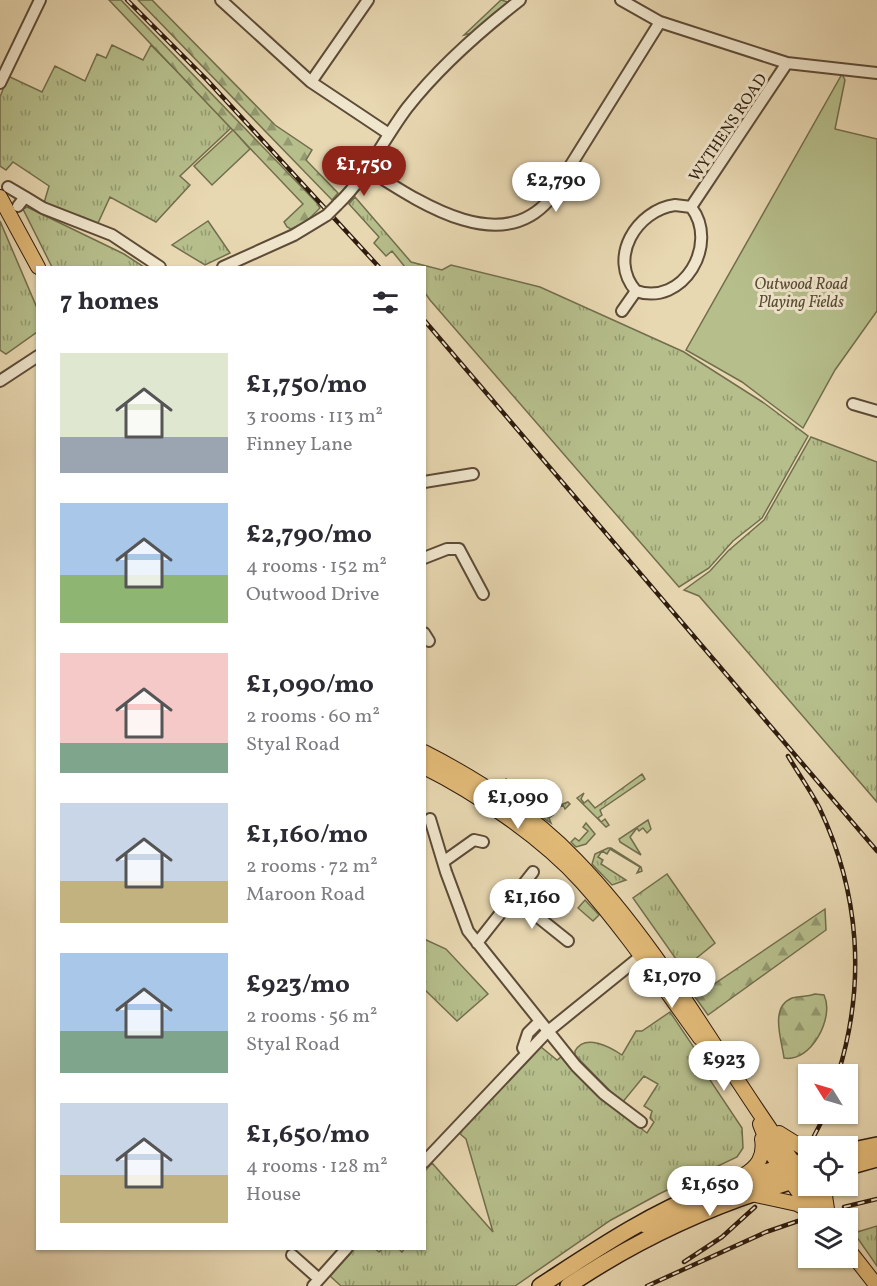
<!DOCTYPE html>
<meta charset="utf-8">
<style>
body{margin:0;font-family:Vollkorn,serif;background:#f7f7f7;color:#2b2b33;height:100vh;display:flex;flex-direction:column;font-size:22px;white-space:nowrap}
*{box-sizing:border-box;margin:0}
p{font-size:20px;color:#7c7c81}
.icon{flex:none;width:33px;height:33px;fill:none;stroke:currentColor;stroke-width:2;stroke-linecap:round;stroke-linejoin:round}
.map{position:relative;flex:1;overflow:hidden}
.details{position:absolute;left:36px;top:266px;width:390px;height:984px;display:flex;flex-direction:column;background:#fff;border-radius:0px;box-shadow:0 2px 4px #0004}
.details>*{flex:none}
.needle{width:39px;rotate:307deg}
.fabs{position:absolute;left:798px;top:1064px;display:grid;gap:12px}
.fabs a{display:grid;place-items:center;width:60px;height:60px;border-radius:0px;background:#fff;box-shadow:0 2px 4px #0004;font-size:30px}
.price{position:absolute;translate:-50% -51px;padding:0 14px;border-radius:21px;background:#fff;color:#222;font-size:20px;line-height:39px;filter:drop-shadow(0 2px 3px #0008)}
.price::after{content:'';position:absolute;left:50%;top:36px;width:18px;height:14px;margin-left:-9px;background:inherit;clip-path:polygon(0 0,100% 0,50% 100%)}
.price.current{background:#8f2418;color:#fff}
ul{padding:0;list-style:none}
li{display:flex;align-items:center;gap:18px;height:150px;padding:0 24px}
li span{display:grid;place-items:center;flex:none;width:168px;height:120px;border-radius:0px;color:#555}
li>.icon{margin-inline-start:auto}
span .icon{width:72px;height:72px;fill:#fffc;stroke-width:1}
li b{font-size:26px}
h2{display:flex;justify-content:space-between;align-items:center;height:72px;padding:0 24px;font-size:26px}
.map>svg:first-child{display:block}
.grass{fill:url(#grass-tufts);stroke:#726e4d;stroke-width:1.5}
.forest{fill:url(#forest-firs);stroke:#726e4d;stroke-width:1.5}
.park{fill:#b6bf8c;stroke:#726e4d;stroke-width:1.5}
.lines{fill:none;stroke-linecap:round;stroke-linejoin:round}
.minor-casing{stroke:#5d4b37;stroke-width:14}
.major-casing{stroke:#2f1c0e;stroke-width:16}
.highway-casing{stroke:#2f1c0e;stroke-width:18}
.minor{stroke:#f0e6cd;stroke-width:10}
.major{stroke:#e4bc79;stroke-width:14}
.highway{stroke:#e4bc79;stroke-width:15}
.rail-casing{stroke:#2f1c0e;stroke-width:4.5}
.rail{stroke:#f0e6cd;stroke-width:2;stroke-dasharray:7;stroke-linecap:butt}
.minor-bridge-casing{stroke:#5d4b37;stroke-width:14;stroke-linecap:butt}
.minor-bridge{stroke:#f0e6cd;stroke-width:10}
.labels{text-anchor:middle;stroke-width:6;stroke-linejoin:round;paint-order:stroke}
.street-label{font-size:16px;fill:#2f1c0e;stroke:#f0e6cd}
.park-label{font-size:16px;font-style:italic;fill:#584d34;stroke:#f0e6cd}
</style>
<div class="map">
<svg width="877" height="1286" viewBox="0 0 877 1286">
<defs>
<pattern id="grass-tufts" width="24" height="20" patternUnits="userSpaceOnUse" patternTransform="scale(1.5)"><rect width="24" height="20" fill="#b6bf8c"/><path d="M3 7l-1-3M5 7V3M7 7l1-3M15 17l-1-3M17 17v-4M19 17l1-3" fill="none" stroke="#949a71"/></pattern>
<pattern id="forest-firs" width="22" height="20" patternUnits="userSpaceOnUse" patternTransform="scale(1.5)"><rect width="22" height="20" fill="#b6bf8c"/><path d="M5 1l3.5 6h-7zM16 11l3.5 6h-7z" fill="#949a71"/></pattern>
</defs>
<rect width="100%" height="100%" fill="#e8d8b2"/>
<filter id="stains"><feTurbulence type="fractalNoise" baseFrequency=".00333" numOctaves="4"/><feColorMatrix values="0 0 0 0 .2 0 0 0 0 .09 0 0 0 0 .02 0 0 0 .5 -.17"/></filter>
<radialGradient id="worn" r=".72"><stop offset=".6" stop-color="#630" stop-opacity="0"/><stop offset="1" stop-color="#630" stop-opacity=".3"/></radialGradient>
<path class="grass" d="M501,0L508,2L472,33L464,35Z
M112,45L143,60L151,45L232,127L180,176L190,185L156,222L110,197L98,223L44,203L49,186L13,162L6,170L0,166V97L8,76L42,92L55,66L85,81L97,54L106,58Z
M355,197L411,262L442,270L451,265L540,287L684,352L764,403L808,436L762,518L733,541L709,568L679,587L430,300L425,293L424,267H405L392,251L386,256L374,243L379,237L349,204Z
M27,207L124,254L144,267H52L23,209Z
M0,221L37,308V332L6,354L0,350Z
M208,221L230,253L205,265L172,245Z
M811,437L877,462V802L699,596L684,590L710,571L728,551L764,520Z
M642,774L645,779L600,810L602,815L598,818L601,822L605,819L609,825L606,827L577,798L584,793L581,799L584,803L588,800L595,808Z
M506,779L521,798L517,800L498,788Z
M568,802L570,804L565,809L563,805L551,811L553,815L549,818L551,823L536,813L541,805L548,804L550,809Z
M648,820L651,829L647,833L643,828L639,831L637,828L630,837L641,855L620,842L619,839Z
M586,823L595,834L586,844L576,847L571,842L575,838L579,841L588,831L583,827Z
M608,848H611L641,867L642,871L637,873L640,867L610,849L607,854L602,851L598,857L603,860L601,864L626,880L612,885L592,864L595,854Z
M667,874L715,943L683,969L633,898Z
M424,939L446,949L488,994L457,1021L425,990Z
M670,1012L697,1052L706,1074L742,1128L743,1148L737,1157L659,1194L611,1220L515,1286H341L330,1276L355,1248H374L379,1252L383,1248H398L402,1252L405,1248H424L425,1171L432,1163L493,1232L466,1139L459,1133L541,1047L557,1060L561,1057L600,1098L647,1133L654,1122L650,1118L652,1111L644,1106L658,1084L644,1076L622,1103L575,1055V1051C585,1033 610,1047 622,1055L636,1031H642Z
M877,1226V1266L854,1233Z"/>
<path class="forest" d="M109,0H121L317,203L320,208L306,222L291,229L287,227L284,222L303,204Z
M138,0H152L275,125L312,150L306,160L338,193L332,200Z
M585,900L599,915L593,921L578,908Z
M825,909L826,930L708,1015L695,997Z
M815,994L824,995C835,1017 811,1063 784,1058C782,1041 769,1007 792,998C799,996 807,997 815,994Z"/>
<path class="park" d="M842,74L845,80L835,129L877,139V311L835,370L803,428L742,382L686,350Z
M233,130L250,149L212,185L194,166Z"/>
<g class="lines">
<defs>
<path id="minor" d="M221,0L311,82L389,134
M621,0L660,22L787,63L877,73
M311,82L368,0
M0,83L40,0
M367,169C416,200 499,258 549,200L660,22
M8,187L25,197L18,206
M25,197L43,208L112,235L160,267
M337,205C366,178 383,140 407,108C439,67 479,32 520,0
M675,205L691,207C720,244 683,307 636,291C607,258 637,210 675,205Z
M691,207L787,63
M223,267L294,235L327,215
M622,311L636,291
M0,381L38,356
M853,404L877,411
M424,482L473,474
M424,558L447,549H459L483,594
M424,633L429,641
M430,819L446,872L468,931L576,1066L604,1094L641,1122
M443,862L474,840L483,842
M513,897L568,941
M477,943L533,872
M526,1053L523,1048L528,1033L539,1022
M424,1162L547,1032L646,952
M292,1255L319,1279
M313,1286L347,1248"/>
<path id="major" d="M0,197L38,267
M424,752C479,780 534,816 576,860C669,956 728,1077 808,1182
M424,767C478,794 542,838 582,882C626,931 662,986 700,1038
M760,1124L772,1155L817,1218
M779,1133L808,1151
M742,1176C757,1168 765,1157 762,1139
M811,1185L831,1218
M751,1194L797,1204L813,1212
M827,1209L825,1196L829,1185
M646,1226C679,1215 777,1162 805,1178
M848,1249L877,1286"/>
<path id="highway" d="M848,1151L877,1145
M848,1167L877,1159
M540,1286C594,1251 648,1214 708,1191C740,1178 775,1169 808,1160
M568,1286C642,1236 722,1200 808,1177"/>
</defs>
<use href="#minor" class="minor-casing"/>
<use href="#major" class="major-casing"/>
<use href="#highway" class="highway-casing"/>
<use href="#minor" class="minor"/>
<use href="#major" class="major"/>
<use href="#highway" class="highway"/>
<defs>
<path id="rail" d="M127,0L207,80L379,267
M424,320L877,851
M788,756C798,773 810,790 819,807C860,893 866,984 838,1074
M814,1136L826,1113
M844,1207L877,1199
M684,1262L722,1237L755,1207
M647,1286L766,1232L801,1220"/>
</defs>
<use href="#rail" class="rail-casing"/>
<use href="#rail" class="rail"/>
<defs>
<path id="minor-bridge" d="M327,215L337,205"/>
</defs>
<use href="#minor-bridge" class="minor-bridge-casing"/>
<use href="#minor-bridge" class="minor-bridge"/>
</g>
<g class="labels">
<g class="street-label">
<text transform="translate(727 127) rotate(-56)" y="6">WYTHENS ROAD</text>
</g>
<g class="park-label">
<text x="801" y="289">Outwood Road<tspan x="801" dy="18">Playing Fields</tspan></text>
</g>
</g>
<rect width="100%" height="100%" filter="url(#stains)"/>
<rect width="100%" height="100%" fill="url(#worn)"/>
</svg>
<div class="fabs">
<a><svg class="needle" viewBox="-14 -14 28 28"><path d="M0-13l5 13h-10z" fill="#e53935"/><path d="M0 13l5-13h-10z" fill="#7c7c81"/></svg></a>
<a><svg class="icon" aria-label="locate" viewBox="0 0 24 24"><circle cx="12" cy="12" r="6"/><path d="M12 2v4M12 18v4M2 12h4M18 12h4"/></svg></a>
<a><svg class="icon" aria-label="layers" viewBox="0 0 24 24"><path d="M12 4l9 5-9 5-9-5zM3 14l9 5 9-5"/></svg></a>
</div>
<b class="price current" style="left:364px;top:197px">£1,750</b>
<b class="price" style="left:556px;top:213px">£2,790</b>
<b class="price" style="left:518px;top:830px">£1,090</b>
<b class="price" style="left:532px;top:930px">£1,160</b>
<b class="price" style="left:672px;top:1009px">£1,070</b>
<b class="price" style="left:724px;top:1092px">£923</b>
<b class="price" style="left:710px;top:1217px">£1,650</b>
<section class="details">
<h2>7 homes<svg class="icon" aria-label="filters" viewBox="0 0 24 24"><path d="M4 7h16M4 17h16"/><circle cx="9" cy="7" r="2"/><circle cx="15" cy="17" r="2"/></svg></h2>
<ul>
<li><span style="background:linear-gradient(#dfe7d0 70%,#9aa5b1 0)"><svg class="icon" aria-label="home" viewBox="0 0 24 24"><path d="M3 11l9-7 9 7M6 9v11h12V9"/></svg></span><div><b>£1,750/mo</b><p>3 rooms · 113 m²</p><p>Finney Lane</p></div></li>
<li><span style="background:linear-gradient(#a9c7e8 60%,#8fb573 0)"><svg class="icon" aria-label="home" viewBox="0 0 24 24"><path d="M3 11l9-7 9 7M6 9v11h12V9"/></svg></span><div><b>£2,790/mo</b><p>4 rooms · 152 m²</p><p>Outwood Drive</p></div></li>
<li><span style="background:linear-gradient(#f6c9c9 75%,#7fa58c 0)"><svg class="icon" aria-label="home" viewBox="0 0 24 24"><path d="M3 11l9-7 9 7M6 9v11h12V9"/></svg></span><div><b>£1,090/mo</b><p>2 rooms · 60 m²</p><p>Styal Road</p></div></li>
<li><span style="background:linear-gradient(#c9d6e8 65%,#c2b280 0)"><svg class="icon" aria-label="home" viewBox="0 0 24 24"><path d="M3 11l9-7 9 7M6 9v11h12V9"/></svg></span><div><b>£1,160/mo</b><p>2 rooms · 72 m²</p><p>Maroon Road</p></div></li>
<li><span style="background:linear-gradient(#a9c7e8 65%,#7fa58c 0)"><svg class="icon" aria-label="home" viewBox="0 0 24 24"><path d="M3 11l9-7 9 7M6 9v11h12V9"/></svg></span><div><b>£923/mo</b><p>2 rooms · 56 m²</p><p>Styal Road</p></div></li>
<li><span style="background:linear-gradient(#c9d6e8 60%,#c2b280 0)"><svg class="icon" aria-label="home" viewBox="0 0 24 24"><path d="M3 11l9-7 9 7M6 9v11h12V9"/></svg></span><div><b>£1,650/mo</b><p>4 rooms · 128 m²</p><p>House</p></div></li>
</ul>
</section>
</div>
